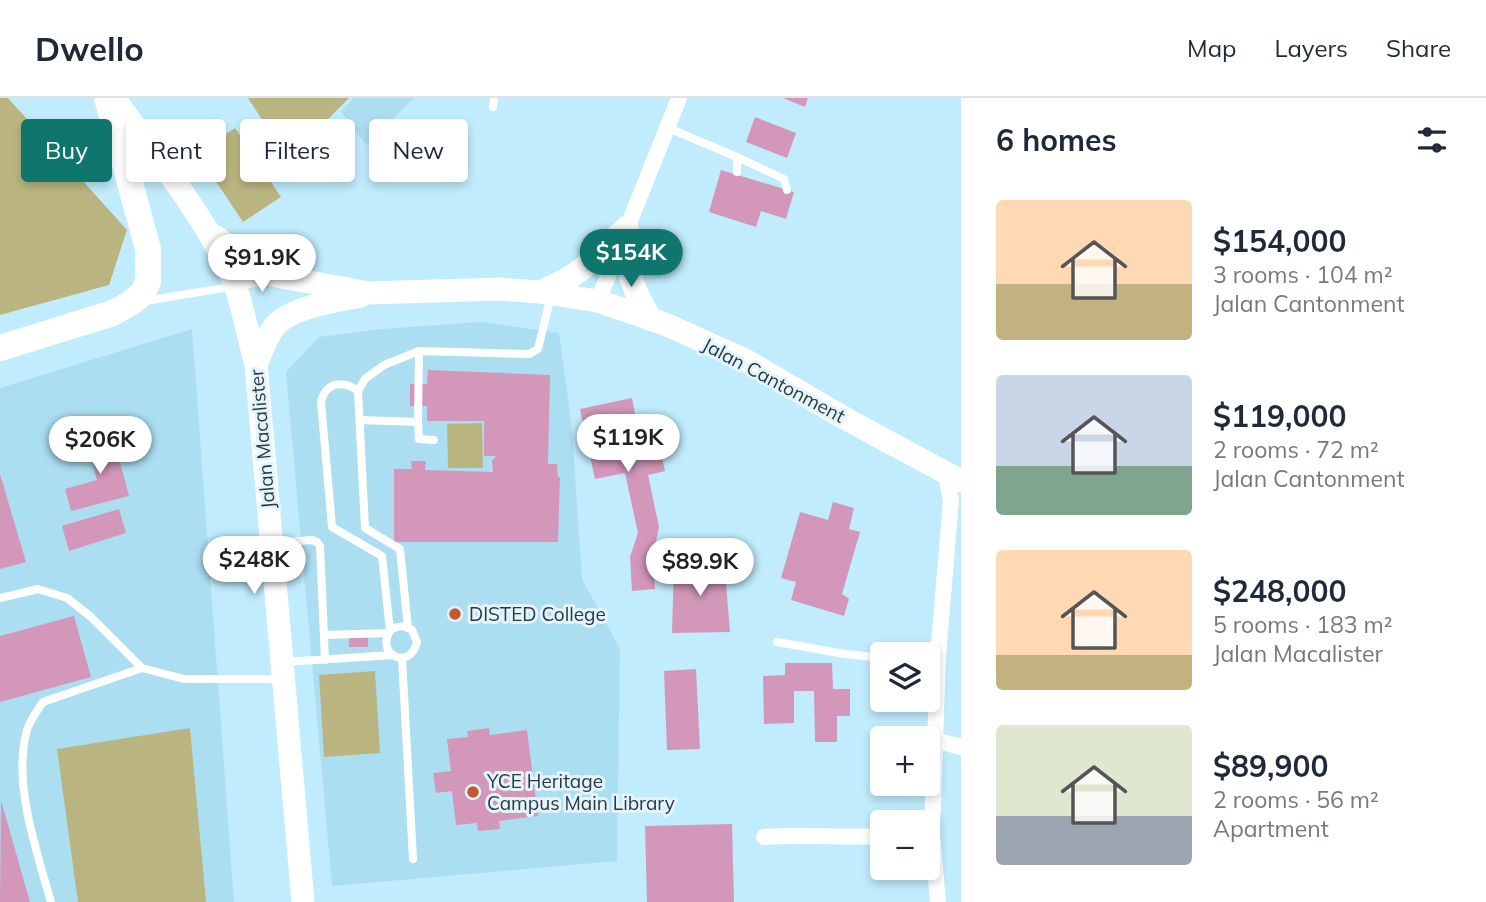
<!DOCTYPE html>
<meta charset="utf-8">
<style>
body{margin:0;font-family:Mulish,sans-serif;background:#f2f2f3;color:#1f2937;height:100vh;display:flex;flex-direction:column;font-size:26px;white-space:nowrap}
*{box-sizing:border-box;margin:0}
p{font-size:23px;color:#747a83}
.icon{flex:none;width:38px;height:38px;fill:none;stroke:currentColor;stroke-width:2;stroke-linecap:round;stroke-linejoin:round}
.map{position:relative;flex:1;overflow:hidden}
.sheet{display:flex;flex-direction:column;background:#fff;width:525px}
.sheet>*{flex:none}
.hud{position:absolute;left:21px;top:21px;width:665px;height:63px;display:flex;gap:14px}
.controls{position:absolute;left:870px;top:544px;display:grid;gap:14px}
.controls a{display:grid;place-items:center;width:70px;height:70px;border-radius:7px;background:#fff;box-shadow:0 4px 10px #0003;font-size:35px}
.price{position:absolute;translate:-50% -60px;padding:0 16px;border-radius:24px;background:#fff;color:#222;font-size:23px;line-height:46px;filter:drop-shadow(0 2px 4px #0008)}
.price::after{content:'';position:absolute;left:50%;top:42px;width:21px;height:16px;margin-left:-10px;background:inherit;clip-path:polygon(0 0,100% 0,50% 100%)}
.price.selected{background:#0f766e;color:#fff}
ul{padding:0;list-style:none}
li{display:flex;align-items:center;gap:21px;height:175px;padding:0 35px}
li span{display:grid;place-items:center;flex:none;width:196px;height:140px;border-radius:7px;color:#555}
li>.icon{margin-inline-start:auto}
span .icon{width:84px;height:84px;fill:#fffc;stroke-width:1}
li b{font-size:30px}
h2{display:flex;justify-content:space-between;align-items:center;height:84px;padding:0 35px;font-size:30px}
.pill{padding:0 24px;border-radius:7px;background:#fff;box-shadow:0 4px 10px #0003;font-size:24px;line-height:63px}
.pill.selected{background:#0f766e;color:#fff}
header{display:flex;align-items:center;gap:42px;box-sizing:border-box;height:98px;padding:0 35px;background:#fff;border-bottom:2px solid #e0e1e3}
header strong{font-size:33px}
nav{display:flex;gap:38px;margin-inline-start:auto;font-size:24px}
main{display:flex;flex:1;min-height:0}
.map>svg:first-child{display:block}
.built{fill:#acdef2}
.green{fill:#bab580}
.building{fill:#d397ba}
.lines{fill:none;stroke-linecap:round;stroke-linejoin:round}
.service{stroke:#fff;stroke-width:8}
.minor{stroke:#fff;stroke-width:16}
.secondary{stroke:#fff;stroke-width:23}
.primary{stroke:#fff;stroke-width:26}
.poi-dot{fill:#c05a2c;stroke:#e3f4fb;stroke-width:2.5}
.labels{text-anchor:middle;stroke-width:6;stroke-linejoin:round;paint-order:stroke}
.street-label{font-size:19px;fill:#293a41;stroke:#e3f4fb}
.poi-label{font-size:19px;fill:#293a41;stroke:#e3f4fb;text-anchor:start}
</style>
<header>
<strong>Dwello</strong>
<nav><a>Map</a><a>Layers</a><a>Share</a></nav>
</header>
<main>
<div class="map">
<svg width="961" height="804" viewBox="0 0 961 804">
<rect width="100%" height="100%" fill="#c0ecfd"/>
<path class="built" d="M354,0H414L366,47L341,13Z
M481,224L559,235L572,331L582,481L620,551L617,763L332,788L286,274L319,239L381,231Z
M192,231L234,804H0V290Z"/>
<path class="green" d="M0,0H8L127,132L109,187L0,217Z
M248,0H349L288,61Z
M235,30L281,99L243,124L197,55Z
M482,325L483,370H448L447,326Z
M375,573L380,655L324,659L319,577Z
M190,630L206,804H78L57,651Z"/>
<path class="building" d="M783,0H808L805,9Z
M755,19L796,35L787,60L746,44Z
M721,72L794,94L786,121L761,113L756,129L709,114Z
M428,272L550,277L548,366H557L558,379H560L558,444H394V371H412L411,363H426L425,372L493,374L492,363L496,358H484V323H427V308H410V286H427Z
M632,300L638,331L655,327L665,373L648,377L659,429L653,457L655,491L632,493L630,459L638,435L625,375L595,381L580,311Z
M112,335L129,398L71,413L65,391L97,382L86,341Z
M0,376L26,464L0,471Z
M833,404L854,410L849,431L860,434L842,496L849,501L844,518L791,502L796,484L781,480L800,414L828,422Z
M119,411L126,435L69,453L62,428Z
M724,461L730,534L672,535L674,466Z
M74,518L91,579L0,604V538Z
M349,539H368V549H349Z
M785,565H832L833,591H850V618H837V644H815L814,593H794V625L764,626L763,578L785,577Z
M696,571L700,651L667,652L664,573Z
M489,630L490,637L527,632L538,718L499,723L500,731L478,733L477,725L456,727L452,693L436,695L433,675L451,673L447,641L468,639L467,633Z
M1,702L30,804H0Z
M732,726L734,804H647L645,728Z"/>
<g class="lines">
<path class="service" d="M493,9L494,0
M666,29L737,59V74
M737,59L784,81L787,92
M145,203L267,183
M358,293L365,281L384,267L419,253L529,256L538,251L551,198
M360,322L418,324L419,341L434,342
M418,324L419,253
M274,445L312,442L317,444L320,448L325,562
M0,500L38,491L67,500L91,519L142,570L184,581H280
M390,533C397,527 405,527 412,532L417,544C410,573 375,557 390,533L382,458L332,429L321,304C322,301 323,296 326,293C334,283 348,285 358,293L365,430L400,451L408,530
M324,537L388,535
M777,544L845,556L882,560
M402,560L413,761
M284,564L393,557
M51,804C37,754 12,684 27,632C30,622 37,613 43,604L142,570"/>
<path class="minor" d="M598,203L679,0
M935,642L961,649
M764,739C803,736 843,740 882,738
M938,804L932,735L938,559L951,402L945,374"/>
<path class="secondary" d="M114,0C156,59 205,117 234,184C243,208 249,242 256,267L303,804
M627,129C627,172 628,183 650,220
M217,139L248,166L266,175L287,180L369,195L499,191L540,194L598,203L665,226L745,262L846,321L961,383
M540,194L569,180L582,171L627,129
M256,267C261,256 267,236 276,227C292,209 337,203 360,198"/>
<path class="primary" d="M0,250L113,215L131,205L143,195L148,183V151L107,0"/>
</g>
<g class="poi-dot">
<circle cx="455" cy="516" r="7"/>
<circle cx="473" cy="694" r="7"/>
</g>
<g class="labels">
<g class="street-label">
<text transform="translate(774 282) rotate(28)" y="7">Jalan Cantonment</text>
<text transform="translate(262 341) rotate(-95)" y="7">Jalan Macalister</text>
</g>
<g class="poi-label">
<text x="469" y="523">DISTED College</text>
<text x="487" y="690">YCE Heritage<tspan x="487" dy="22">Campus Main Library</tspan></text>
</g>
</g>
</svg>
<div class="controls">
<a><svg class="icon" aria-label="layers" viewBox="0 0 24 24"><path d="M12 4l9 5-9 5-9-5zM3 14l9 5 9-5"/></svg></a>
<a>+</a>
<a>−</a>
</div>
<b class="price selected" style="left:631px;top:191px">$154K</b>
<b class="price" style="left:262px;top:196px">$91.9K</b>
<b class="price" style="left:628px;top:376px">$119K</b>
<b class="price" style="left:100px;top:378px">$206K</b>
<b class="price" style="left:254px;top:498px">$248K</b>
<b class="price" style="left:700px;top:500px">$89.9K</b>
<div class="hud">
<a class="pill selected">Buy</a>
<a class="pill">Rent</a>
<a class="pill">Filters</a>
<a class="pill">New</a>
</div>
</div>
<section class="sheet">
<h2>6 homes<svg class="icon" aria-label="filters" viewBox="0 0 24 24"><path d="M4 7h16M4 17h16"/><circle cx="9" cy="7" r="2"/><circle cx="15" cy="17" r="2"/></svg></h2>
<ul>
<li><span style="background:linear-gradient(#ffd9b3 60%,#c2b280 0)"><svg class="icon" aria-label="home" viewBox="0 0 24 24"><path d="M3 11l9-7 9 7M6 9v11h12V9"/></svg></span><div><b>$154,000</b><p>3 rooms · 104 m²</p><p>Jalan Cantonment</p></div></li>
<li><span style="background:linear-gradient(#c9d6e8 65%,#7fa58c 0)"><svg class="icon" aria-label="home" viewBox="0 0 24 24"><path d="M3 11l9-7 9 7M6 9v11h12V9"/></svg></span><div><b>$119,000</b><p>2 rooms · 72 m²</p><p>Jalan Cantonment</p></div></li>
<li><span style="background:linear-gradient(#ffd9b3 75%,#c2b280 0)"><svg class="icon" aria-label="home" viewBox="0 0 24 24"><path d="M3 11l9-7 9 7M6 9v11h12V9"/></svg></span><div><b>$248,000</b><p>5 rooms · 183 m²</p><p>Jalan Macalister</p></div></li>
<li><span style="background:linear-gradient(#dfe7d0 65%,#9aa5b1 0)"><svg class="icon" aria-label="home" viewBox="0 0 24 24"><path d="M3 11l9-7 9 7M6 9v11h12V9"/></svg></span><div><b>$89,900</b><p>2 rooms · 56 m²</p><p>Apartment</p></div></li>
</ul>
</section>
</main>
